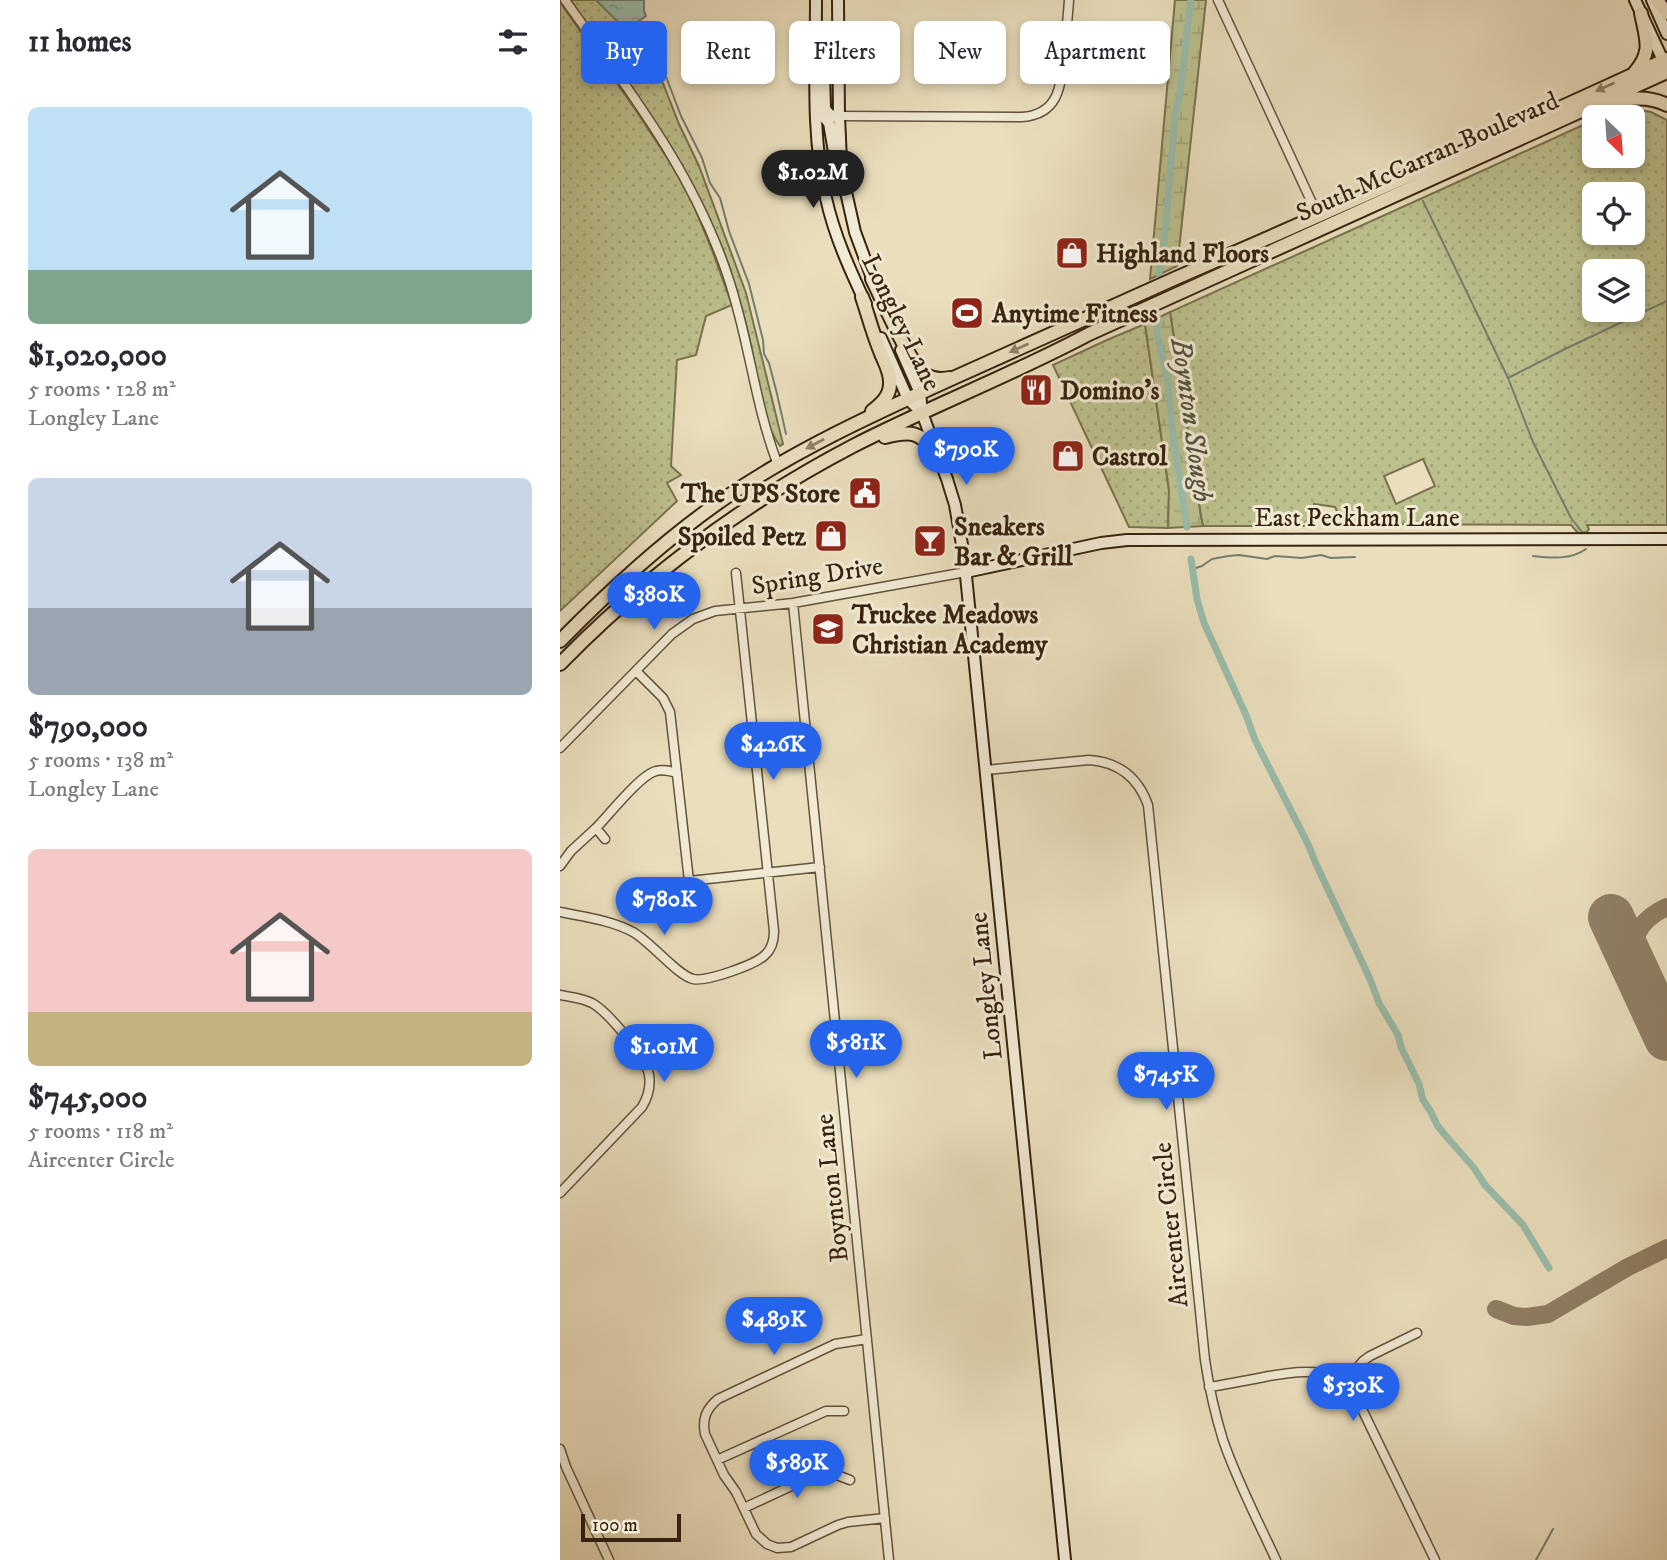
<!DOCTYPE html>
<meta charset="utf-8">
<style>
body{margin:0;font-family:"IM FELL DW Pica",serif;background:#f2f2f3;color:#2b2b33;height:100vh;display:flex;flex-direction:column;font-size:26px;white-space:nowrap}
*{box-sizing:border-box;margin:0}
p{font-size:23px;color:#7c7c81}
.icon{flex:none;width:38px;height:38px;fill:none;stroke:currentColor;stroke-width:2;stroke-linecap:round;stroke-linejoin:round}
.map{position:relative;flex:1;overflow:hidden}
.drawer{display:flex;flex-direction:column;background:#fff;width:560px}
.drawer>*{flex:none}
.banner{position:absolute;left:21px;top:21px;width:665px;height:63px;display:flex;gap:14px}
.needle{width:46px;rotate:155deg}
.fabs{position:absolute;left:1022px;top:105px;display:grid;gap:14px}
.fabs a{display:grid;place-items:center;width:63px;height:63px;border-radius:10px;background:#fff;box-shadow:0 4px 10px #0003;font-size:35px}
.scale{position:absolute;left:21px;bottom:18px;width:100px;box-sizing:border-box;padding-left:7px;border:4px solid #372310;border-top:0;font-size:19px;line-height:24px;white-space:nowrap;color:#372310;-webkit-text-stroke:5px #f1ead4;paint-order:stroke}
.price{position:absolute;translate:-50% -60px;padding:0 16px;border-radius:24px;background:#2563eb;color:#fff;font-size:23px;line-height:46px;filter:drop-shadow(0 2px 4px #0008)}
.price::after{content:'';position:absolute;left:50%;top:42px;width:21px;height:16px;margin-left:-10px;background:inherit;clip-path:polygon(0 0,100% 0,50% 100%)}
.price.selected{background:#222;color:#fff}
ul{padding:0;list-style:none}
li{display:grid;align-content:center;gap:14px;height:371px;padding:0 28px}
li span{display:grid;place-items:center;height:217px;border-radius:10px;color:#555}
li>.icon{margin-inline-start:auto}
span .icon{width:126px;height:126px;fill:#fffc;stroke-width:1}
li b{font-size:30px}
h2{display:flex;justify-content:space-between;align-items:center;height:84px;padding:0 28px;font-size:30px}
.tag{padding:0 24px;border-radius:10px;background:#fff;box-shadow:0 4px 10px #0003;font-size:24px;line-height:63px}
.tag.selected{background:#2563eb;color:#fff}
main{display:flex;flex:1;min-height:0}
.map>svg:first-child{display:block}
.grass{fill:url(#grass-dots);stroke:#7a724e;stroke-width:2;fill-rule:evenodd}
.wetland{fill:url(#wetland-marsh);stroke:#7a724e;stroke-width:2}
.water{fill:url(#water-ripples);stroke:#727f6e;stroke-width:2}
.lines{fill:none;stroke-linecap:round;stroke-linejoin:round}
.stream{stroke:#727f6e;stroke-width:2}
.canal{stroke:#99bdac;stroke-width:7}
.taxiway{stroke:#908066;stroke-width:18}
.runway{stroke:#908066;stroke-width:46}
.street-casing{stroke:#64523b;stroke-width:11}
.secondary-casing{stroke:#372310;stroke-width:14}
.primary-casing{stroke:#372310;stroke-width:16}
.street{stroke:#f1ead4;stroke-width:8}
.secondary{stroke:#f1ead4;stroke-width:10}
.primary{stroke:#eadebd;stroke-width:12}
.oneway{fill:#908066}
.labels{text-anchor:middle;stroke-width:6;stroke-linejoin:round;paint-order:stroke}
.street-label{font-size:26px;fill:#372310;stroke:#f1ead4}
.poi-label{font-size:26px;font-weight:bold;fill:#372310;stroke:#f1ead4;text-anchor:start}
.water-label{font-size:28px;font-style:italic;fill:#54513f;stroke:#f1ead4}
</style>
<main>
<section class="drawer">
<h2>11 homes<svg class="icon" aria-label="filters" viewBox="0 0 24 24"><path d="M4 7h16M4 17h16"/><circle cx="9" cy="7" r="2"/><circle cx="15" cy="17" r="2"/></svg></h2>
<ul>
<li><span style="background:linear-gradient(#bfe0f5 75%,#7fa58c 0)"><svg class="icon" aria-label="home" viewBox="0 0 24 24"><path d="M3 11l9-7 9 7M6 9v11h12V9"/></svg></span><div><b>$1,020,000</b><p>5 rooms · 128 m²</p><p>Longley Lane</p></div></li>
<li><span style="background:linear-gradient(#c9d6e8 60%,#9aa5b1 0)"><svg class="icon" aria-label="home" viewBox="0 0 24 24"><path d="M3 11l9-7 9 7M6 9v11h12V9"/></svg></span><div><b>$790,000</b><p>5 rooms · 138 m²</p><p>Longley Lane</p></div></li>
<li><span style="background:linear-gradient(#f6c9c9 75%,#c2b280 0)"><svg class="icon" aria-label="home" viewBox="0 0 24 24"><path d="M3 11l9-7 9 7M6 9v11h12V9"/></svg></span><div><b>$745,000</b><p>5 rooms · 118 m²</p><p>Aircenter Circle</p></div></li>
</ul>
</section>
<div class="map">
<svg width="1107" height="1560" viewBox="0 0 1107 1560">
<defs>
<pattern id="grass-dots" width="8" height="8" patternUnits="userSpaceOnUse" patternTransform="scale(1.75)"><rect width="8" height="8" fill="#bcc08d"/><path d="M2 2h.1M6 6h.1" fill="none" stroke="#a2a579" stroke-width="1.8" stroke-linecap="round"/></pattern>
<pattern id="wetland-marsh" width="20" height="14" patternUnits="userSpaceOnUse" patternTransform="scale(1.75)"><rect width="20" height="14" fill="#bcc08d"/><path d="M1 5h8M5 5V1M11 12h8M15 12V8" fill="none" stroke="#a2a579"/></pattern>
<pattern id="water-ripples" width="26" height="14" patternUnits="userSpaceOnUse" patternTransform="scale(1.75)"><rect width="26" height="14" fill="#99bdac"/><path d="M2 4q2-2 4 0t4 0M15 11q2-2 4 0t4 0" fill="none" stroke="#84a293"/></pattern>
</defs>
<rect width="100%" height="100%" fill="#eadebd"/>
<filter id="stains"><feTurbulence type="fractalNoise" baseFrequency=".00286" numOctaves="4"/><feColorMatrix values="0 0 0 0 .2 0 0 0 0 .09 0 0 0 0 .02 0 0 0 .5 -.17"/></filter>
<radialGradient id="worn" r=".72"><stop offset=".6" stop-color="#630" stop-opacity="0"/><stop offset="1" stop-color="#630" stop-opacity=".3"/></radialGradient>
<path class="grass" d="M10,0H36L62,26L69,29L78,38L95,63L119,124L139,166L186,293L223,444L220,446C201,420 199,386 193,355C187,324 178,293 168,263C132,166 70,84 10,0Z
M0,2L75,109L113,167L131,199L152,250L172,305L146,316L136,355L117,360L111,466L121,475L107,483L117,501L0,611Z
M1073,109L1091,112L1107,120V525H1027L1029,529L1027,532L1018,533L1011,525L783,524L775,507L754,504L753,526H643L641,517L610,312C752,247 893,185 1034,120V156H1073V117H1039L1058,110ZM1034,194H1073V233H1034ZM1034,271H1073V310H1034ZM863,459L875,486L836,504L824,476Z
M585,324L609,490L608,528L569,527L493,365L547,340Z"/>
<path class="wetland" d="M615,0H646L618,259L617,266L590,279Z
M610,312L641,517L643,526L608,528L609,490L585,324Z"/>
<path class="water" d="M36,0H84V11L86,16L69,29L62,26Z"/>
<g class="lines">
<path class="stream" d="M86,33L90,37L95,48L121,116L142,158L150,183L160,198L169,231L189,284L203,340L204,354L209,363L217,394L226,434
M863,201L948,378L973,442L1011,518L1022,532
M948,378L1007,348L1107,301
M973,556C991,558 1011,560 1026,549
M633,569L642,566L652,559L668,556L679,555L707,559L715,556L742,558L761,555L771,558L795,557
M976,1560L993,1529"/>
<path class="canal" d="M599,274L604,243L615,117L620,92L631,0
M598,318L597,333L608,382L613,436L627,527
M631,559L637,599L644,623L686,715L695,740L748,844L756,864L810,979L819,1003L838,1035L841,1047L859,1084L863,1100L871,1112L877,1125L885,1135L914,1168L925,1185L963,1225L989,1268"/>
<path class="taxiway" d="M1077,972C1069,940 1077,921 1107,907
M936,1309L954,1316L967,1317L988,1314L1068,1267L1107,1248"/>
<path class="runway" d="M1051,917L1107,1038"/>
<defs>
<path id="street" d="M5,0C68,89 132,170 167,274C189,337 194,403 218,465
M658,0L758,216
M279,116L462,117C502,114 501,81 504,50C506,33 508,17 509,0
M233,603L329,1560
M76,671L103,698L110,712L129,881L260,867
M0,748L112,634L133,619L155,611L233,603L406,572
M426,770L529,760C558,762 578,777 588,805L645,1360C649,1387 655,1414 663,1440C677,1481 698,1521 716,1560
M45,839L36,828C49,815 80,775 96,771C103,769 110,771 117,773
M0,866L11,851L36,828
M0,912C24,917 51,920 73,932C92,943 117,975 133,979C146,982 195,965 205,955C212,949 214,940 214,931L176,573
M0,995C11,997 22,998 32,1003C48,1012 86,1057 89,1075C91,1087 88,1097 82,1107L0,1193
M307,1339L275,1344L158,1399C146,1409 142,1419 145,1434L164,1475L176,1492L196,1534L207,1544L217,1548L231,1547L278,1525L288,1522L325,1518
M784,1384L803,1361L810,1356L857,1333
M649,1387C669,1384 689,1380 709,1376C748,1370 778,1365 800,1405L875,1560
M0,1449L6,1467L49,1560
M157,1460L266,1411H284
M184,1508L255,1475H277L290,1480"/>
<path id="secondary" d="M256,0C256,66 251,134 266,198C274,235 290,270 306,304
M278,0L279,116L281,161L284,183L295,232L315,286
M1075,0L1106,67
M1092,0L1107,34
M263,37L265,109L270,115L275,116
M256,115L264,117L269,123L274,152
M321,338L348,399L362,413
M341,350L360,393L362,413L387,479L395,505L404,556L505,1560
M406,572L541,543L567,540L1107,539"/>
<path id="primary" d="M1097,0L1107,13
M1075,72C1093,51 1086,39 1081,13
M1053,102C1072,97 1090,96 1107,105
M312,279C322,299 349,362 363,373C371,379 380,380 390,378
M302,297C308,315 313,334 320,351C324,362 331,372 330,384C330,396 321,404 312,411
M325,437C353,430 358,432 378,453
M0,641C50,590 103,541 162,500C233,451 312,415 391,379C466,345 541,311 616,278C780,207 944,134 1107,59
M0,664C86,576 184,503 293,446C371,406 452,375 529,334L1107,72"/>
</defs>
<use href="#street" class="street-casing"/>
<use href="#secondary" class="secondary-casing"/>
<use href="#primary" class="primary-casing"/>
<use href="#street" class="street"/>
<use href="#secondary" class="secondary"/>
<use href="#primary" class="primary"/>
</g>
<defs><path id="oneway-solid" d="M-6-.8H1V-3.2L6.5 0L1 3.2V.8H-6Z" transform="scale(1.75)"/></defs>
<g class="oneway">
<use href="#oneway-solid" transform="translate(1045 87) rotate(156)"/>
<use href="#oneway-solid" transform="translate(459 348) rotate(156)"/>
<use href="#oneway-solid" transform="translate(255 444) rotate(152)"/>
</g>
<defs>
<symbol id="shop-square" viewBox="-11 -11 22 22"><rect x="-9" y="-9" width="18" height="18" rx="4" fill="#8f2418" stroke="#f1ead4"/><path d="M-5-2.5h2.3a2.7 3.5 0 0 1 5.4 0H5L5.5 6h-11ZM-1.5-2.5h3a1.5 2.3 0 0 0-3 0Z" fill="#fff"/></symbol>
<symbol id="stadium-square" viewBox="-11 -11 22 22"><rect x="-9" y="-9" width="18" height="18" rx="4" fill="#8f2418" stroke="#f1ead4"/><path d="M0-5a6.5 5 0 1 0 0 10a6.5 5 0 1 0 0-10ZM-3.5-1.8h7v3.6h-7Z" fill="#fff"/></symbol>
<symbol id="restaurant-square" viewBox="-11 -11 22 22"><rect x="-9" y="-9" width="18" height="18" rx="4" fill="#8f2418" stroke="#f1ead4"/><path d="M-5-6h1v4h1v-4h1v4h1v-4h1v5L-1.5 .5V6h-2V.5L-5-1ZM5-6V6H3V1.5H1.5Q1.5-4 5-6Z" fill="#fff"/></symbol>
<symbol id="civic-square" viewBox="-11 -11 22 22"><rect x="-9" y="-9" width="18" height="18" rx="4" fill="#8f2418" stroke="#f1ead4"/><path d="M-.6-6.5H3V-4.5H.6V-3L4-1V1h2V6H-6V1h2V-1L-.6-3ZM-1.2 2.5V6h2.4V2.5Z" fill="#fff"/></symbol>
<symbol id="bar-square" viewBox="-11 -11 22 22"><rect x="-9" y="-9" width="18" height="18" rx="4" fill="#8f2418" stroke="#f1ead4"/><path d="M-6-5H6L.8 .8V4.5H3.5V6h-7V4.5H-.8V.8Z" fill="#fff"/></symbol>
<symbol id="school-square" viewBox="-11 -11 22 22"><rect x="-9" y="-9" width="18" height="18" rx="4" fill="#8f2418" stroke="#f1ead4"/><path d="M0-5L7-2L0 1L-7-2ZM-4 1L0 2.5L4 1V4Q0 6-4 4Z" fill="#fff"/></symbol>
</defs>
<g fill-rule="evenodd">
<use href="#shop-square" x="493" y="234" width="38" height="38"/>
<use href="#stadium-square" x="388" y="294" width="38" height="38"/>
<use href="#restaurant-square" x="457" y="371" width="38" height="38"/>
<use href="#shop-square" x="489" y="437" width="38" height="38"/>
<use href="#civic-square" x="286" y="474" width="38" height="38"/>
<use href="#shop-square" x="252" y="517" width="38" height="38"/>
<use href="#bar-square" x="351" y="522" width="38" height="38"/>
<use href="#school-square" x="249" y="610" width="38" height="38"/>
</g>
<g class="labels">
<g class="street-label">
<text transform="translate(867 156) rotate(-24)" y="9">South McCarran Boulevard</text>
<text transform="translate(342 322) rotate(64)" y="9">Longley Lane</text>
<text x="797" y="526">East Peckham Lane</text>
<text transform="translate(257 575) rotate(-9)" y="9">Spring Drive</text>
<text transform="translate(425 986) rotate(-96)" y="9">Longley Lane</text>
<text transform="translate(271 1188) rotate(-96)" y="9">Boynton Lane</text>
<text transform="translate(610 1225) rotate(-96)" y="9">Aircenter Circle</text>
</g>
<g class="poi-label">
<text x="536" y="262">Highland Floors</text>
<text x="432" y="322">Anytime Fitness</text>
<text x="500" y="399">Domino's</text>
<text x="532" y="465">Castrol</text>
<text x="280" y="502" text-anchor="end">The UPS Store</text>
<text x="394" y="535">Sneakers<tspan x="394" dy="30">Bar &amp; Grill</tspan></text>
<text x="246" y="545" text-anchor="end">Spoiled Petz</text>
<text x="292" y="623">Truckee Meadows<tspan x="292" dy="30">Christian Academy</tspan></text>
</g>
<g class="water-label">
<text transform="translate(633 420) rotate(82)" y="10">Boynton Slough</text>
</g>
</g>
<rect width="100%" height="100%" filter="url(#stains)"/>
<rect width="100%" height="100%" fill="url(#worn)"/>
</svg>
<div class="fabs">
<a><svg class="needle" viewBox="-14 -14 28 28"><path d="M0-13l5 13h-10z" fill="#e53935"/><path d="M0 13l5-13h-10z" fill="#7c7c81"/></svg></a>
<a><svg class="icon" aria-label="locate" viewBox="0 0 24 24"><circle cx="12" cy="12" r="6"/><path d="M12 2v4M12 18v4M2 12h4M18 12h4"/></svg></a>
<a><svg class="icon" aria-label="layers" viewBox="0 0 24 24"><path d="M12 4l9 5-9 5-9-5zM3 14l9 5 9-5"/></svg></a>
</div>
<div class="scale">100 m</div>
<b class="price selected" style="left:253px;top:210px">$1.02M</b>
<b class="price" style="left:406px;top:487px">$790K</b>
<b class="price" style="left:94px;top:632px">$380K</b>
<b class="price" style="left:213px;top:782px">$426K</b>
<b class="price" style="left:104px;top:937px">$780K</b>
<b class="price" style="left:296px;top:1080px">$581K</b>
<b class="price" style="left:104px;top:1084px">$1.01M</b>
<b class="price" style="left:606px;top:1112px">$745K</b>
<b class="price" style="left:214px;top:1357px">$489K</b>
<b class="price" style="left:793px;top:1423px">$530K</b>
<b class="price" style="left:237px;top:1500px">$589K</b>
<div class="banner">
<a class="tag selected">Buy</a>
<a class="tag">Rent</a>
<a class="tag">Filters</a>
<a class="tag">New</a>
<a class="tag">Apartment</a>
</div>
</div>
</main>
